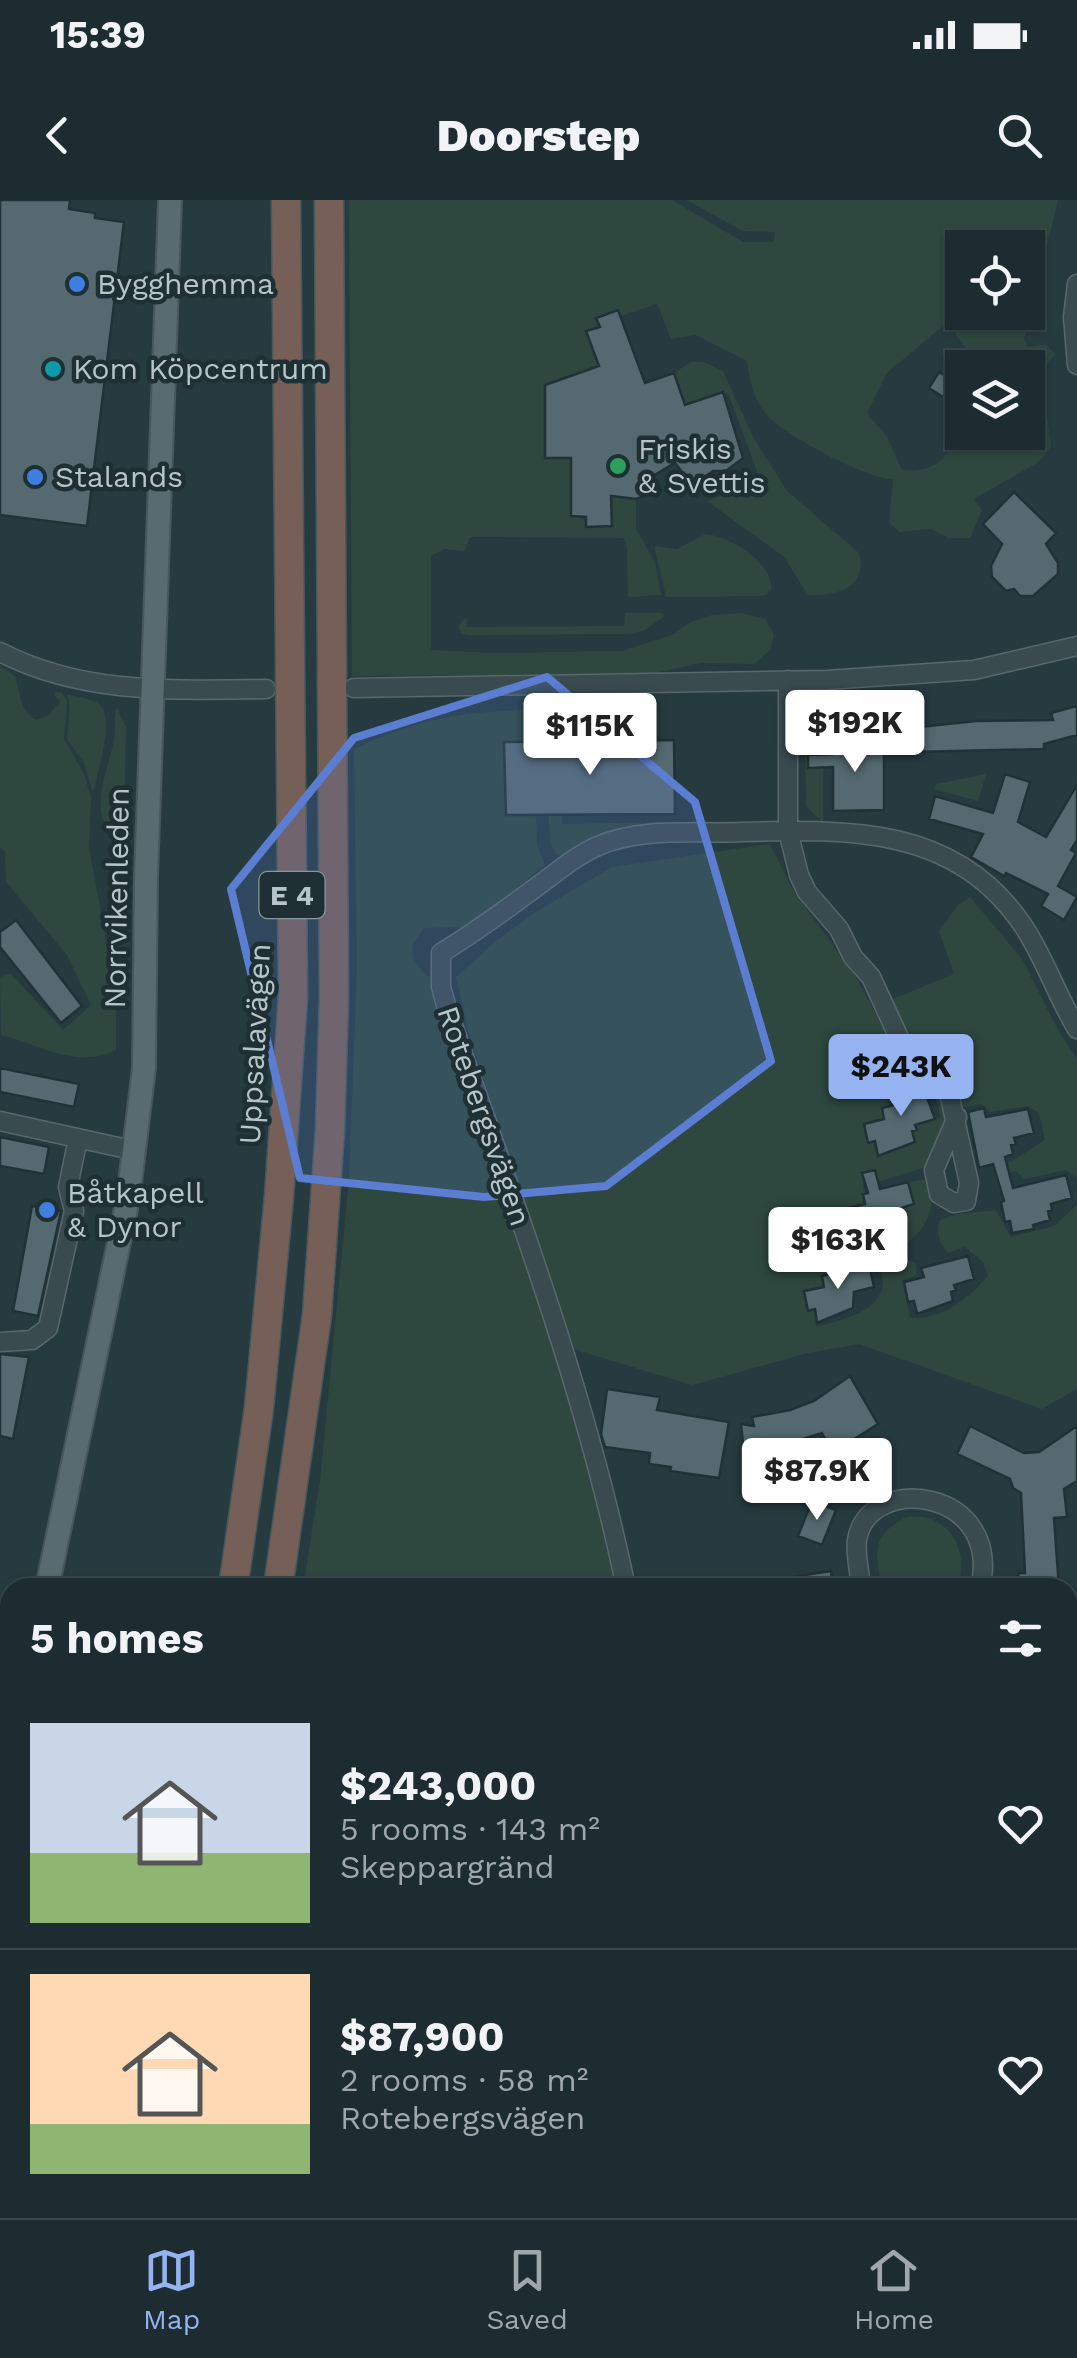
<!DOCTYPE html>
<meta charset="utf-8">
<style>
body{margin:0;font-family:"Work Sans",sans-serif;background:#253438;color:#f1f3f6;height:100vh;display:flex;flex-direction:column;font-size:38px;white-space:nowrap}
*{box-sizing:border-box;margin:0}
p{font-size:32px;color:#a0a7ab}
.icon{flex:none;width:55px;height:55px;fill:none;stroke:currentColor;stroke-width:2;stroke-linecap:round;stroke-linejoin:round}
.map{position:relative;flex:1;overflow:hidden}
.sheet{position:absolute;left:0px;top:1378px;width:1078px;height:642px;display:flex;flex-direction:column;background:#1c2c30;border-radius:30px 30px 0 0;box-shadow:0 2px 8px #0004,0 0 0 2px #3a484c}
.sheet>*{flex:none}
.tools{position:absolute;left:945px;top:30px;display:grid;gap:20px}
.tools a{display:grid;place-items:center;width:100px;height:100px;border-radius:0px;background:#1c2c30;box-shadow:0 2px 8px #0004,0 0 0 2px #3a484c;font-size:50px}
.price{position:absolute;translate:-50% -85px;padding:0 22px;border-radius:10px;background:#fff;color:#222;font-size:32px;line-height:65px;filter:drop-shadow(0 2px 5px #0008)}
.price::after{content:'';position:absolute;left:50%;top:60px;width:30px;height:22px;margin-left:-15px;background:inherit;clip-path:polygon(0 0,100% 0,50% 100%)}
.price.selected{background:#95b2f1;color:#111}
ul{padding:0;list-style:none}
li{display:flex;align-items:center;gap:30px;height:250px;padding:0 30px}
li+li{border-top:2px solid #3a484c}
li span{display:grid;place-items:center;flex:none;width:280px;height:200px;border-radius:0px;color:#555}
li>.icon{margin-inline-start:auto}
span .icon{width:120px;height:120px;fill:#fffc;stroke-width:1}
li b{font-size:42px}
h2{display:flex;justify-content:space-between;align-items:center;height:120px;padding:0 30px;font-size:42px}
.status{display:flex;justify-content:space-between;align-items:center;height:70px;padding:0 50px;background:#1c2c30;direction:ltr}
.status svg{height:28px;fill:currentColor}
header{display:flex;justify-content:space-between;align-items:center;height:130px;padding:0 30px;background:#1c2c30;font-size:45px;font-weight:800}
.tab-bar{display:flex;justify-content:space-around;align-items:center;height:140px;border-top:2px solid #3a484c;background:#1c2c30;font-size:28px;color:#a0a7ab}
.tab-bar a{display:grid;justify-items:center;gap:5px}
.tab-bar .selected{color:#95b2f1}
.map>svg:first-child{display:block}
.green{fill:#2e483f;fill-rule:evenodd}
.water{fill:#3a5d66}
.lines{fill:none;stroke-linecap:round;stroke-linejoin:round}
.canal{stroke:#3a5d66;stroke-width:18}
.building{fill:#546a70;stroke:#213237;stroke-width:2.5}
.minor-casing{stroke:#58686d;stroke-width:21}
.major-casing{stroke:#47575c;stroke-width:26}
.highway-casing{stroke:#48585d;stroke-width:31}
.minor{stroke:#3a4b50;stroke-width:18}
.major{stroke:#586b70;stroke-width:22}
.highway{stroke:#765f57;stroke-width:28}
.marked{fill:#5b7ed2;fill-opacity:0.2;stroke:#5b7ed2;stroke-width:8;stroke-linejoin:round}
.shop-dot{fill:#3f7fe0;stroke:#1f3035;stroke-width:4}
.culture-dot{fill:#0f9aa8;stroke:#1f3035;stroke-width:4}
.leisure-dot{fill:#2e9e5b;stroke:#1f3035;stroke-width:4}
.labels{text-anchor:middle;stroke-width:9;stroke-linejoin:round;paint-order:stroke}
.shield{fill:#1f3035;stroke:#89989d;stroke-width:2.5}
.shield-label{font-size:28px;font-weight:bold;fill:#b7c5ca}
.poi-label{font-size:30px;fill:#b7c5ca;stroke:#1f3035;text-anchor:start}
.street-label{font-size:30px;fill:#b7c5ca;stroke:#1f3035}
</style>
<div class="status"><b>15:39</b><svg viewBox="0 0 49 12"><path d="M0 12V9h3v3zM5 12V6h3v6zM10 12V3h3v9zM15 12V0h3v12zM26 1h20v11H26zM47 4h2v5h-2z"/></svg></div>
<header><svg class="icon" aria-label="back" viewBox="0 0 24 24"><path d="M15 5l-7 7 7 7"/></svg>Doorstep<svg class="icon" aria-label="search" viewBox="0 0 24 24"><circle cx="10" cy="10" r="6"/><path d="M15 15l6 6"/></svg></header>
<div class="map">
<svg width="1077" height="2018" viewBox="0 0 1077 2018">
<rect width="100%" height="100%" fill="#263b40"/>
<path class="green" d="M349,0H672L743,42H774L775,32L743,31L686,0H1058L1024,139L1028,147L1046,144L1055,154L1043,169L1037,190L1047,214L1051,247L1037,263L974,299L982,310L970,338H948L931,329L899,332L889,322L893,279C868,280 782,234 766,214C753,198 750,181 747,161L696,135L671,139L657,104L621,116L618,110L597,118L596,128L586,131L599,166L545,186V257L571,258V315L586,320V327L612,326L611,296L636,299V329L655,362L661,395L628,397L627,348L623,338L470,337L465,351L444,349L431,356V450L494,453L622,451L672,435L691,422L712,415L742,413L765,419L774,435L770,450L754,464L702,463L650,474L352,476ZM962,48H1028V112H962ZM956,115V135L980,167L1028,168V232H962V227C949,257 937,273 902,270L887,237L867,213L887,173Z
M691,162H703L723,171L754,239L787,291L859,353C868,388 836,396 808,395L784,357L707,301L755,282L759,277L729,195L722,192L685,205L674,173Z
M705,334C729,336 774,362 771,390L766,395L756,396L666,397L654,346L677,349Z
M625,413H662L665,416L645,430L630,434L469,435L462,434L458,427L466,416L467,427L624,426Z
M0,466L15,476C21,495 18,509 36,520L47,516L60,502L54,494L56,492L62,493L67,501L64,539L84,574L91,597L89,647L116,795V850C78,870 38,844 1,835L0,777L11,774L63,830L91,805L67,755L6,682L5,652L0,647Z
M67,494C77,497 90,498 99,504C116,517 97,574 93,593L84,563L67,539L70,507Z
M116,507L126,527L124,616L120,623L108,626C90,608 110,563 114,540C116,529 114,518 116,507Z
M528,510L535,512L538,541L504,542L536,614L537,645L545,665L468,727L424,728L412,746L414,760L426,776L434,777L565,1185L619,1387L303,1388L320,1281L349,979L357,768L354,549C418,519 457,512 528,510Z
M813,520L821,524L823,531V623L806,606L805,523Z
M986,574L978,601L934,589L936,584Z
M548,614H562V624L674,622V627C624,628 605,628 561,656L556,654L551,644Z
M770,644L794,692L856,777L900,859L923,874L897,880L900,894L887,897L889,906L882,908L884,919L864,924L868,942L875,941L879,956L915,942L912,931L917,929L915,925L941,917L935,896L943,894L950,916L929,966L878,982L875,970L862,973L865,1004L845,1010L849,1028L878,1036L877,1031L893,1028L891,1017L896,1015L895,1010L913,1004L909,982L926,979C938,998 929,1025 912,1039C902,1047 884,1049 872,1053L870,1043L857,1047L859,1055L830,1064L831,1074L822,1076L824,1087L805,1092L808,1110L815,1109L817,1126C837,1122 876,1113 882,1089C884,1083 881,1071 880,1064L907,1058L916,1064L917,1075L902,1080L910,1118C943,1119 967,1100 988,1076L983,1062L965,1047L948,1053C940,1043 935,1033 940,1020L958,1014L996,1010L1011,1037L1054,1026L1077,1005V1189L1042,1209L859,1144L808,1153L692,1185L570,1148L468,830L456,777L496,741L536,712L612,667Z
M970,697L1022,759L1058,830L1077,859V978L1066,970L1025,979L1016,971L996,976L994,967L1012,961L1045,940L1039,913L1028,906L990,912L982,904L964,907L950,867L909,839L893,799L954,774L939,731L958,705Z
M907,1317C949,1312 970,1350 958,1387H881C876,1352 870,1335 907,1317Z
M1068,1517H1077V1626L1068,1629Z
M0,1906L10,1917V2010H48L46,2018H0Z
M152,2010H447L451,2018H149Z"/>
<path class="water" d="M1077,1626V2018H451L447,2010H1068V1629Z"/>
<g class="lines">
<path class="canal" d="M0,1511L10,1519"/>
</g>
<path class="building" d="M0,0H70L69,9L95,13V18L124,22L87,326L0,315Z
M618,110L645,183L674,173L685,205L723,192L743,258L726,271H713L693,286L675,263L651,277L661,290L636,299L611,296L612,326L586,327V317L571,316V258H545V185L599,166L586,131L600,127L596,118Z
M939,172L961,186L951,202L929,188Z
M1014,292L1056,333L1046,344L1058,363V374L1033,396H1020L1014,389L1006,391L992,377L991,366L1002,344L983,324Z
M1077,506V535L1044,544V549L912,552L910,528L976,521L1053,520L1051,513Z
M674,540L675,614L506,615L504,542Z
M833,542H884V610L833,611V567L808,568V555L833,554Z
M1005,574L1030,582L1018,622L1046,637L1077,585V640L1071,650L1076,653L1058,686L1077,697L1064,720L1041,706L1048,694L1006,673L1004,676L971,657L983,634L929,619L935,596L993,613Z
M16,720L82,806L61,823L0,747V732Z
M0,868L79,884L74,907L0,892Z
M920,878L935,919L915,925L917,930L912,931L915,942L878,956L875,941L868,943L864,924L884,919L882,908L905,902L899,883Z
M984,908L986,917L1028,909L1034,933L1014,938L1016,944L1011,945L1013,954L1005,957L1013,988L1066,975L1072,998L1051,1004L1052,1010L1048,1011L1050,1020L1033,1025L1034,1029L1012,1033L1010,1021L1005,1022L1001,1002L1004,1001L993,964L979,968L968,912Z
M0,937L49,947L44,974L0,966Z
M875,970L880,989L908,982L914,1004L895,1010L897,1015L891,1017L893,1028L877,1031L878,1036L869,1038L872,1053L859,1055L845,1009L865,1004L863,994L868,993L862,973Z
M32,1006L61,1011L38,1116L13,1111Z
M968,1056L974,1079L954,1085L956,1090L951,1092L953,1101L917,1114L914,1101L908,1102L904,1082L924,1077L921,1068Z
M869,1064L874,1087L854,1092L853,1108L817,1123L815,1109L808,1111L804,1091L824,1087L822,1076Z
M0,1154L29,1157L13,1239L0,1236Z
M850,1176L878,1224L837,1250L832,1241L828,1244L822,1233L800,1240L803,1264L750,1272L749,1262L745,1263L741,1224L754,1226L752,1217L790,1210L814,1201Z
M607,1189L660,1197L657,1210L729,1222L719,1278L670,1271L671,1267L649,1264L650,1253L605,1247L601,1234Z
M970,1226L1024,1253L1039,1252L1077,1226V1281L1064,1289L1067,1317L1054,1318L1059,1388H1015L1019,1373H1025L1021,1293L1013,1288L1010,1279L957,1254Z
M812,1301L836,1310L822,1345L798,1336Z
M831,1371L833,1388H772V1380Z"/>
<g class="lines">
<defs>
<path id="minor" d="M1077,84L1073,117L1077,165
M0,452C83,495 175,490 266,489
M788,480V631L799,675L807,692L839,729L853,757L871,777L906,853L938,873L948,888L969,983L966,1001L954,1003L939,994L934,970L957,917
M354,488L827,480L974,470L1077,446
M0,921L136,951
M0,1142L32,1140L48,1128L74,1011L68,987L78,938
M626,1388C585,1188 512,997 446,805L441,787V753C474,733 504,711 535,688C556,673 575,656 598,646C641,627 697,634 742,632C850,629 957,626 1024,727C1045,759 1057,796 1077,829
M861,1388C860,1373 855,1354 857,1340C868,1272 1004,1288 980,1388"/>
<path id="major" d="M47,1388L128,999L144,868L146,677L170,0
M0,1598L10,1559"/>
<path id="highway" d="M233,1388L259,1208L279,996L293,797L286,0
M278,1388L317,1115L330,929L334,798L329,0
M70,2018L73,2010
M116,2018L119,2010"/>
</defs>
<use href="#minor" class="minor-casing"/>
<use href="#major" class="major-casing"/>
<use href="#highway" class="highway-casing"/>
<use href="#minor" class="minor"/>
<use href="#major" class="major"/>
<use href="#highway" class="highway"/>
</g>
<path class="marked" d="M547,477L695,602L771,861L606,986L484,997L300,978L231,689L354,538Z"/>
<g class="shop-dot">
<circle cx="77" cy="84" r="10"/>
<circle cx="35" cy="277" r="10"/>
<circle cx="47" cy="1010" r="10"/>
</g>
<circle class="culture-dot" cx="53" cy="169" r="10"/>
<circle class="leisure-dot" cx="618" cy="266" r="10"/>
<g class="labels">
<rect class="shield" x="259.5" y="672" width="65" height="46" rx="8"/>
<g class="shield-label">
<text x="292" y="705">E 4</text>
</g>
<g class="poi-label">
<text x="97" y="94">Bygghemma</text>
<text x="73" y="179">Kom Köpcentrum</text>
<text x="638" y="259">Friskis<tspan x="638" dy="34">&amp; Svettis</tspan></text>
<text x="55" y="287">Stalands</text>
<text x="67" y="1003">Båtkapell<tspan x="67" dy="34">&amp; Dynor</tspan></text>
</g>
<g class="street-label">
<text transform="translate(117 698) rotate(-89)" y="10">Norrvikenleden</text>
<text transform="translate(255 844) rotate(-87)" y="10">Uppsalavägen</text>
<text transform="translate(484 916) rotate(71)" y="10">Rotebergsvägen</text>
</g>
</g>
</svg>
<div class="tools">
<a><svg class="icon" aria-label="locate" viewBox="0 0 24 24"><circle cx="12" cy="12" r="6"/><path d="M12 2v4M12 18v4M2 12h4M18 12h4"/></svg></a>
<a><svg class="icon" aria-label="layers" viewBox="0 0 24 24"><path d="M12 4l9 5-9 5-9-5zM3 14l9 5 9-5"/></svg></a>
</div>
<b class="price" style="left:855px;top:575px">$192K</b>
<b class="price" style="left:590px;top:578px">$115K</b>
<b class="price selected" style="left:901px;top:919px">$243K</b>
<b class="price" style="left:838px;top:1092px">$163K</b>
<b class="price" style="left:817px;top:1323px">$87.9K</b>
<section class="sheet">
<h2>5 homes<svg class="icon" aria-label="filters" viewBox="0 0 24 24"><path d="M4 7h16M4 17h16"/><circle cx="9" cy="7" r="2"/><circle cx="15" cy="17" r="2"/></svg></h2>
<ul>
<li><span style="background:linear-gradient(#c9d6e8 65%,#8fb573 0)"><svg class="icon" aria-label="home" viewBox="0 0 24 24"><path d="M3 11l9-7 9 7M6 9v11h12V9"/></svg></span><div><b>$243,000</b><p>5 rooms · 143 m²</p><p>Skeppargränd</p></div><svg class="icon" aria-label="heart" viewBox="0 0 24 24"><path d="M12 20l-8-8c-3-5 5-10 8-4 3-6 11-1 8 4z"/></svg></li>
<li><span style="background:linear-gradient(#ffd9b3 75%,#8fb573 0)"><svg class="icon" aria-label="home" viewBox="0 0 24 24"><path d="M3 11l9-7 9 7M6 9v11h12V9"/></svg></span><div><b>$87,900</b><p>2 rooms · 58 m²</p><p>Rotebergsvägen</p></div><svg class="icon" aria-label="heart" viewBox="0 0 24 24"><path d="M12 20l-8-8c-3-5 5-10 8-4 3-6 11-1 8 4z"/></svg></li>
</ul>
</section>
</div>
<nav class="tab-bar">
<a class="selected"><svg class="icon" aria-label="map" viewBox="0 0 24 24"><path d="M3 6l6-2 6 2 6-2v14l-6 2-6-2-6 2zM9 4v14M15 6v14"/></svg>Map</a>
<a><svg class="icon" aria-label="saved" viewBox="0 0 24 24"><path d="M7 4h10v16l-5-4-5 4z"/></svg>Saved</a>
<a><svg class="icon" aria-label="home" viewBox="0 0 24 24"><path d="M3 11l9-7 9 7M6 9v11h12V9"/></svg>Home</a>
</nav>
